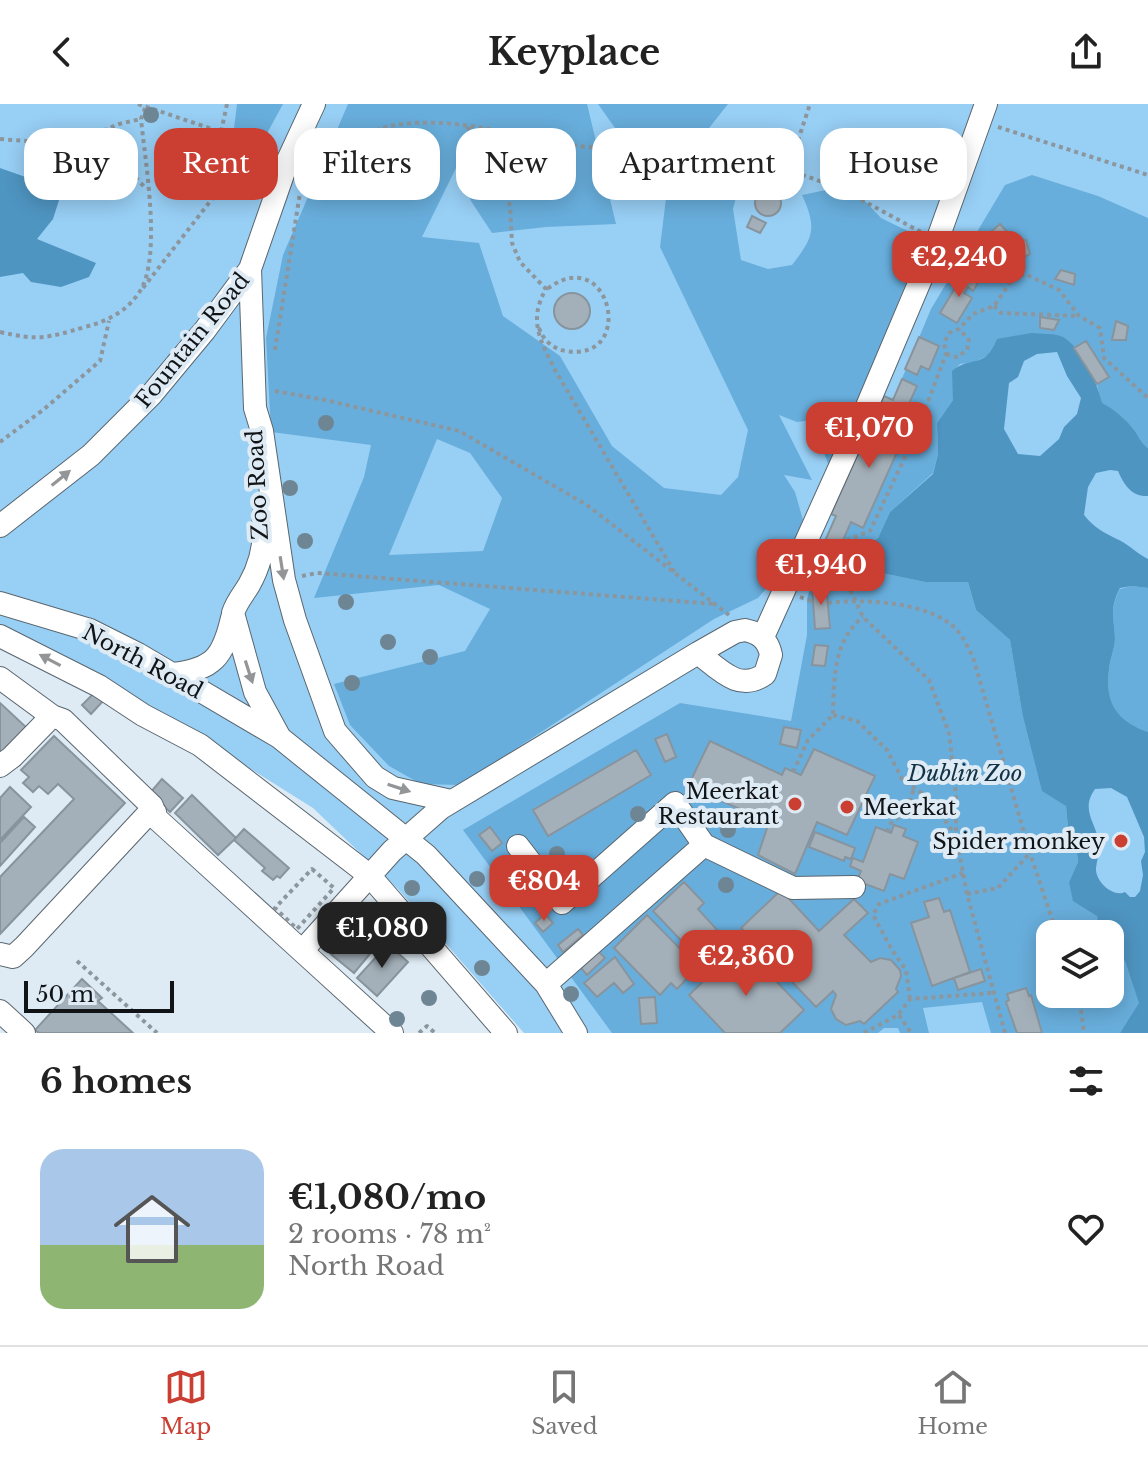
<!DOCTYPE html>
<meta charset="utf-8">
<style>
body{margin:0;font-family:"Libre Baskerville",serif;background:#f2f2f2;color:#222;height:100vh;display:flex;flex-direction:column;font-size:30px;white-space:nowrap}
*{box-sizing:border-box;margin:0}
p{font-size:26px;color:#767676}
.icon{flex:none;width:44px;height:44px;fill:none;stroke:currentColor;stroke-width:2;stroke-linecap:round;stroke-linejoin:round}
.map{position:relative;height:929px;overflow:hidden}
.panel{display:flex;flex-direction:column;background:#fff;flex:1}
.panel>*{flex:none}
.banner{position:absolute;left:24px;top:24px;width:1100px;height:72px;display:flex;gap:16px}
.tools{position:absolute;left:1036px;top:816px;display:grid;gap:16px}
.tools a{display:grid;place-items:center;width:88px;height:88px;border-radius:16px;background:#fff;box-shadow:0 4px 20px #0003;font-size:40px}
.scale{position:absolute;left:24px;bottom:20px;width:150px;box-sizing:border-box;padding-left:8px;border:4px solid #101417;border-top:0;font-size:22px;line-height:28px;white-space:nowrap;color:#101417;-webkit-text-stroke:6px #deebf4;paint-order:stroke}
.price{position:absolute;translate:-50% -68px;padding:0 18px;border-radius:16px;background:#cb3e32;color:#fff;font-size:26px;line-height:52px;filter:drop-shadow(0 2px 4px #0008)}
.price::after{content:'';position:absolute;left:50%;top:48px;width:24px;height:18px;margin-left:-12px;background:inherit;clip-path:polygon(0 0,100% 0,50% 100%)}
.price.active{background:#222;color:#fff}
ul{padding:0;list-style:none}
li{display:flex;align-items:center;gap:24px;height:200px;padding:0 40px}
li span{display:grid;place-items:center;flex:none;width:224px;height:160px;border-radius:24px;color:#555}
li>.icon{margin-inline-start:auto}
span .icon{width:96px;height:96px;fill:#fffc;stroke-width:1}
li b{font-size:34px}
h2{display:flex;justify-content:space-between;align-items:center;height:96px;padding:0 40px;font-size:34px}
.chip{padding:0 28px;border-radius:24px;background:#fff;box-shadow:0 4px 20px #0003;font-size:28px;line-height:72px}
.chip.active{background:#cb3e32;color:#fff}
header{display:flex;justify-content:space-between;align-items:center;height:104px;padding:0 40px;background:#fff;font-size:36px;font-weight:700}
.tab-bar{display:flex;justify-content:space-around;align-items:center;height:112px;border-top:2px solid #e0e0e0;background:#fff;font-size:22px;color:#767676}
.tab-bar a{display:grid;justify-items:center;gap:4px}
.tab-bar .active{color:#cb3e32}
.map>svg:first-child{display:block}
.green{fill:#98cff5;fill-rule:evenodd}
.forest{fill:#68aedc;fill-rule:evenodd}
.water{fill:#4f95c2;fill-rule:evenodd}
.building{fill:#a4b0b9;stroke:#88949d;stroke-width:2}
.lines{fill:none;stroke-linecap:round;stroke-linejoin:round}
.minor-casing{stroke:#5a666e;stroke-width:24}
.path{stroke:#8c969c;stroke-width:4;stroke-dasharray:4 4;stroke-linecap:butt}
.minor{stroke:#fff;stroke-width:22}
.tree{fill:#6e8594}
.oneway{fill:#939597}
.poi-dot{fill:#cb3e32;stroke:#deebf4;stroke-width:3}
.labels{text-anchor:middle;stroke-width:8;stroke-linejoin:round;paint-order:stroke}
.street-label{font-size:22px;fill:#101417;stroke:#deebf4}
.park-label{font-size:22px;font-style:italic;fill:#123245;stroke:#deebf4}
.poi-label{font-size:22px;fill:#101417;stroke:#deebf4;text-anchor:end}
</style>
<header><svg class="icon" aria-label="back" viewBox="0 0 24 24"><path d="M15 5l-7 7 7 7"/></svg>Keyplace<svg class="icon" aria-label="share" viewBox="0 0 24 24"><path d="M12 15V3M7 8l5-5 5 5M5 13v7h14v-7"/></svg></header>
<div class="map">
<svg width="1148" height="929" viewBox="0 0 1148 929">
<rect width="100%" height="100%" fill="#deebf4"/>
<path class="green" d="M0,0H1148V929H524L397,784L313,704L120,583L0,524ZM1050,830H1110V890H1050Z"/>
<path class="forest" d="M237,0H283L259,44L233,33Z
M348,0H587L616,120L546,123L492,129L471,97L456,64L422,133L479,139L503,212L560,252L612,342L664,384L721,391L738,373L748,326L660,143L668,78L632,48L598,0H728L698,38L748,47L733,105L741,156L768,165L792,161C814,133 817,124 802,91L850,81L881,114L924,135L830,365L812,316L797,318L779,311L812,376L784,371L795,388L803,416L790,457L758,494L714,515L460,681L421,680L389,662L350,621L334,580L465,547L490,505L439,481L314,494L364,373L371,341L271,328L266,234L283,151ZM437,335L470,349L502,394L483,447L389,451Z
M1032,71L1098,92L1148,114V344C1141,339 1140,334 1135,327C1127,316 1114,305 1101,299L1097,280L1074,244L992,249L975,258L960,260L953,267V296L937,319L938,350L933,369L890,408L878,434L852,450L848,462L925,478H968L976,506L1010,536L1022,608L1066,702L1068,724L1076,738L1078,758L1069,778L1097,812L1102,829L1050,830V890H1110V850H1112L1125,857L1140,899L1120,929H991L982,898L923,904L929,929H900L898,924H884L878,929H612L463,726L680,599L791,617L807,531V495L816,464L814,462L836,413L831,410L884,292L893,296L931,205L1005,81Z
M1132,482L1148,484V628C1115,616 1105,600 1109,565C1110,555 1115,544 1115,534C1114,512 1109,507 1120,485Z"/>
<path class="water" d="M0,64L34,76L60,93L53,115L37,135L96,159L89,173L61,183L31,178L23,169L0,173Z
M1031,229C1040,230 1055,229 1063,233C1083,245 1097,278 1102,299C1114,305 1127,316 1135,327C1140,334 1141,339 1148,344V392C1132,393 1124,381 1118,367L1110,366L1096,369L1088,383L1084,411C1095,425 1105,429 1121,437C1130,442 1138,450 1148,455V484L1132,482L1120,484C1109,506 1114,512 1115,534C1115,544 1110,555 1109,565C1105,600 1116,616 1148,628V929H1120L1139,899L1125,857L1110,850V830H1100L1097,812L1073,797L1069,778L1078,758L1076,738L1068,724L1066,702L1042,687L1022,608L1010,536L976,506L968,478H925L848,462L852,450L878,434L890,408L933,370L938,350L937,319L953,296L952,267C971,251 985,266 997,235ZM1057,248L1067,272L1081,294L1077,310L1064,323L1059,335L1040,352L1018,350L1004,325L1009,279L1018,273L1024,257L1037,250ZM1111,684L1127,693L1144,733L1145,748L1141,757L1143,771L1140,787L1135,793H1130L1125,788C1114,794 1095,778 1096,764C1097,755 1100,748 1099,739C1096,718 1080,706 1095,685Z"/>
<path class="building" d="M755 99a13 13 0 1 1 26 0a13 13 0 1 1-26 0Z
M752,112L766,119L760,129L747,123Z
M1000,120L1010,131L987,151L977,140Z
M1026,136L1030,150L1018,156L1013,137Z
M1061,166L1075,170L1074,181L1055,175Z
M964,169L979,177L973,187L968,183L964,189L972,194L957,219L940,209Z
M554 207a18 18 0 1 1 36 0a18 18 0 1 1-36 0Z
M1040,213L1059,216L1054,226L1040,224Z
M1116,217L1128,222L1126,236H1112Z
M919,233L939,242L929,266L921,262L917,271L905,265Z
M1086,237L1109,273L1097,280L1074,244Z
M902,275L917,282L908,302L916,306L863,424L851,418L829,468L814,462L836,412L831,410L884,292L893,296Z
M826,481L830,524L815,525L812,482Z
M815,541L828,542L825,562L812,561Z
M94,589L103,597L91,610L82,601Z
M0,599L28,625L0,655Z
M784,623L801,626L797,644L780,640Z
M667,630L676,653L665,658L655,635Z
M54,632L125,699L0,830V773L74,695L58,680L48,690L39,682L33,688L23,679L29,673L21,666Z
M710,637L782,671L785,664L801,671L814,645L875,672L847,731L817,718L795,770L758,751L769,718L688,682Z
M636,646L651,671L548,732L533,706Z
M162,675L183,694L170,708L150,689Z
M10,683L31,703L0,736V694Z
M192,691L236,734L218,751L175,709Z
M24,713L35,723L0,762V739Z
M894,721L906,725L903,732L918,738L904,775L890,770L884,787L857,777L861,767L850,762L853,754L863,758L876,723L891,729Z
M490,723L502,739L492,747L479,731Z
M244,725L289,764L280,774L277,772L273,776L262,767L265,764L234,736Z
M815,728L855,744L851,755L845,753L844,757L809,743Z
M560,763L572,775L561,786L549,773Z
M684,778L704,799L698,805L719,828L695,851L653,807Z
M781,786L819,827L854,795L868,809L844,831L871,858L880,854L891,856L900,866L901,872L896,885L898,888L864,920L860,917L846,921L836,915L831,905L836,891L833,887L816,903L741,824Z
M939,794L944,808L950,806L970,868L932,882L911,819L929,813L924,798Z
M360,802L368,809L332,851L324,843Z
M368,809L389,827L354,869L332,851Z
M545,810L553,819L543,828L535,819Z
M647,811L698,863L677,885L671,879L660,891L614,844Z
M578,825L583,831L563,848L558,841Z
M388,840L408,858L377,892L357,874Z
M741,841L804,906L780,929H725L689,891Z
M598,847L605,854L587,871L581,864Z
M615,853L634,880L623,889L614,879L597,893L584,879Z
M981,865L985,877L958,886L954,874Z
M82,875L102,894L98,897L133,929H39L35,926Z
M1026,884L1029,892L1031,891L1042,929H1017L1006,898L1009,896L1007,890Z
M655,893L657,919L641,920L639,894Z"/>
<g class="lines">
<defs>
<path id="minor" d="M250,165L255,304L262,327L284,476L295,516L335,627L375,673L393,684L451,697
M263,411C266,435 261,460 249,481C243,491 237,497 233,509L255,588L279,632
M0,422L91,351L151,291L205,226L250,165L288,56L314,0
M0,499L90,526L138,550L279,633L426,751L546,880L576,929
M745,526C760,529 768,536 771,551L765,570C739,589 719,565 698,549L735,528Z
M0,532L99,582L143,611L200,641L369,771L506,929
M763,533L865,307L937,137L986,0
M173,570C214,565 223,553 232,514
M0,574L52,612
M0,662L12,653L52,612L63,616L152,702L157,715L302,847L392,747L441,704L698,549
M518,742L562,799L675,699L704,741
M302,847L392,929
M0,850L13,853L24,843L146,712L155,708
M546,880L704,741L793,784L854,783
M0,907L24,929"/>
</defs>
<use href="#minor" class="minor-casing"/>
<path class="path" d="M138,0L221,28
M227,0L221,28L270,49
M467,23L498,59L510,102L512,139L520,158L546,185C528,216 540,236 555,266L675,469
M998,23L1148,71
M0,35C56,40 107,37 146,85
M74,39L119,20L141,15
M316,49C345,43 371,23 402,20C461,14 507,30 564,40C605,47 645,42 686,46C712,49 733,57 757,63C767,65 778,65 788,67C834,78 879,106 921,128
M788,67L810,0
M143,184L236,64L259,44
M994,202L1001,209L1079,212
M539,224C543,236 553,245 566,247C638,259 610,135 546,186
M0,228C39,237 47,234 85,223C107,217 127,208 140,187C162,153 145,56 141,15L145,4
M275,246L300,89
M946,250L957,253L967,246L969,236L959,225
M275,287L325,296L459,327L587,401L729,511
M906,328L915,332
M0,338L43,306L100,257L109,217
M302,472L317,469L715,500
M800,493L813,498
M828,499C865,495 928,497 956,525C963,532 968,544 973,553L1030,749L1057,830
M833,611L857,617L887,646L903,677L930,694L955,731
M793,668L808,636L833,611C834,575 833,537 863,513
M887,728L892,717L906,709L914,684
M312,765L334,784L297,825L275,804Z
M967,790L998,784L1029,750
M77,857L157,929
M1079,890L1084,929
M910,895L906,866L892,846L873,811L879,800L963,769
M899,911L911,929
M419,929L427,922L435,929
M864,929L898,911L910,895L992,889
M1005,929L967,790L956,732V691L949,629L929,576L863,513L840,464L849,435L870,427L915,332L946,250L944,239L949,229L959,225L973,210L994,202L1014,173L1025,170L1059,186L1079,212L1100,224L1104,254L1148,294"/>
<use href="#minor" class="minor"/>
</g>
<g class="tree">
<circle cx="151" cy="11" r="8"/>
<circle cx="326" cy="319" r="8"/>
<circle cx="290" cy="384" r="8"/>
<circle cx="305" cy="437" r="8"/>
<circle cx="346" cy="498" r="8"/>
<circle cx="388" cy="538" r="8"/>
<circle cx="430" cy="553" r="8"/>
<circle cx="352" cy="579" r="8"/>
<circle cx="638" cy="710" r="8"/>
<circle cx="728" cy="726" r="8"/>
<circle cx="557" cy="750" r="8"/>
<circle cx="477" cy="775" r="8"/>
<circle cx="726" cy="781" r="8"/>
<circle cx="412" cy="784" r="8"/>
<circle cx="432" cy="806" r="8"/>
<circle cx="482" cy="864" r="8"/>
<circle cx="571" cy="890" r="8"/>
<circle cx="429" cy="894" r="8"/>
<circle cx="397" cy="915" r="8"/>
</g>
<defs><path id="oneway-solid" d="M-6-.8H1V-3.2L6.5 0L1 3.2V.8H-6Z" transform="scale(2)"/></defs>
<g class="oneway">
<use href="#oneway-solid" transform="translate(61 374) rotate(-39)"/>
<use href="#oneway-solid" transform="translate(282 464) rotate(81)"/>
<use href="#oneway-solid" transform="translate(50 556) rotate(-152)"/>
<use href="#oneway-solid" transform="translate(249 568) rotate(72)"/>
<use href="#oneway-solid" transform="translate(399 684) rotate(18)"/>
</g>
<g class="poi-dot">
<circle cx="795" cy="700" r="8"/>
<circle cx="847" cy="703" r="8"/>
<circle cx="1121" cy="737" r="8"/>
</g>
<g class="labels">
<g class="street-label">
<text transform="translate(192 236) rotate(-51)" y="8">Fountain Road</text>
<text transform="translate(257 381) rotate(-93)" y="8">Zoo Road</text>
<text transform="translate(143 557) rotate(28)" y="8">North Road</text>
</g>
<g class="park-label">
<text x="965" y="677">Dublin Zoo</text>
</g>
<g class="poi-label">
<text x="779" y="695">Meerkat<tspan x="779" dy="25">Restaurant</tspan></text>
<text x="863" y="711" text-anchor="start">Meerkat</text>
<text x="1105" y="745">Spider monkey</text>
</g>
</g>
</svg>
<div class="tools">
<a><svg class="icon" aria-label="layers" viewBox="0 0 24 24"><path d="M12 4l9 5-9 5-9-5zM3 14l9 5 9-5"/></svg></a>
</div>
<div class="scale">50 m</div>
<b class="price" style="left:959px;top:195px">€2,240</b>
<b class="price" style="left:869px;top:366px">€1,070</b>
<b class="price" style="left:821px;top:503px">€1,940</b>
<b class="price" style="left:544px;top:819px">€804</b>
<b class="price active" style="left:382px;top:866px">€1,080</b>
<b class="price" style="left:746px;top:894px">€2,360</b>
<div class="banner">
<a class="chip">Buy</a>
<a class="chip active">Rent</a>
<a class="chip">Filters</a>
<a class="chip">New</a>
<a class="chip">Apartment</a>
<a class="chip">House</a>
</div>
</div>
<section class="panel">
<h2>6 homes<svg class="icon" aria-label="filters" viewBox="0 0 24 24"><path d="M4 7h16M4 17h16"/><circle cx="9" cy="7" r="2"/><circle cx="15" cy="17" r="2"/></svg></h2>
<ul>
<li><span style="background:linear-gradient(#a9c7e8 60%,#8fb573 0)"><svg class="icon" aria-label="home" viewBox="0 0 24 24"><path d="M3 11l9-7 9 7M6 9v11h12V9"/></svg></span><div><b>€1,080/mo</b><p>2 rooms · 78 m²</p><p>North Road</p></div><svg class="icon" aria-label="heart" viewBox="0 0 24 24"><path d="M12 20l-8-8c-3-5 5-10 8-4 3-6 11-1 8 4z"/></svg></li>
</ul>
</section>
<nav class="tab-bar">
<a class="active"><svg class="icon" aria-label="map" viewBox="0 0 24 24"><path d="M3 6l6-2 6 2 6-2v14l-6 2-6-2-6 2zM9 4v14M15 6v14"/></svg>Map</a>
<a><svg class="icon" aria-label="saved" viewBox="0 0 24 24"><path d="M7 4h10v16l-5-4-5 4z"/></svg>Saved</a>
<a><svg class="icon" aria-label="home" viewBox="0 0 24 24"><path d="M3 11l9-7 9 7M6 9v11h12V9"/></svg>Home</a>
</nav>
